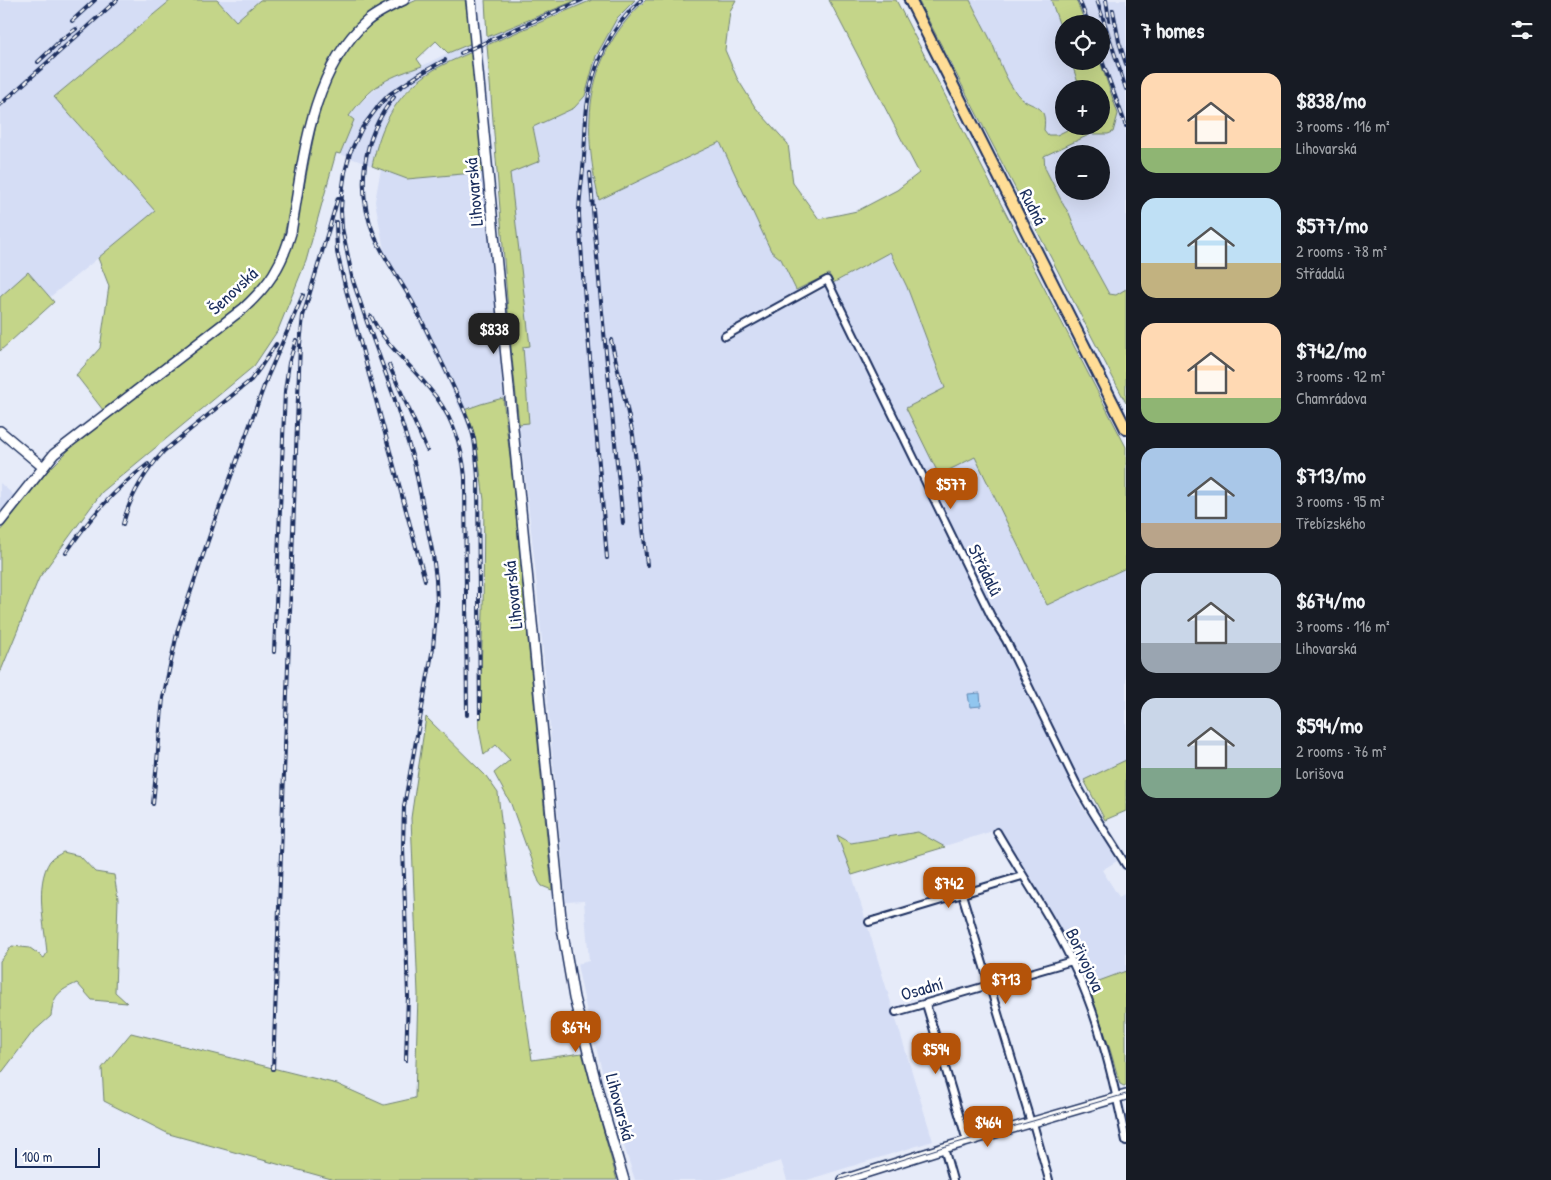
<!DOCTYPE html>
<meta charset="utf-8">
<style>
body{margin:0;font-family:"Patrick Hand",sans-serif;background:#242831;color:#f1f3f6;height:100vh;display:flex;flex-direction:column;font-size:19px;white-space:nowrap}
*{box-sizing:border-box;margin:0}
p{font-size:16px;color:#9ea1a6}
.icon{flex:none;width:28px;height:28px;fill:none;stroke:currentColor;stroke-width:2;stroke-linecap:round;stroke-linejoin:round}
.map{position:relative;flex:1;overflow:hidden}
.sheet{display:flex;flex-direction:column;background:#171b24;width:425px}
.sheet>*{flex:none}
.buttons{position:absolute;left:1055px;top:15px;display:grid;gap:10px}
.buttons a{display:grid;place-items:center;width:55px;height:55px;border-radius:50%;background:#171b24;box-shadow:0 5px 20px #0002;font-size:25px}
.scale{position:absolute;left:15px;bottom:12px;width:85px;box-sizing:border-box;padding-left:5px;border:2px solid #1b2f5e;border-top:0;font-size:14px;line-height:18px;white-space:nowrap;color:#1b2f5e;-webkit-text-stroke:4px #fff;paint-order:stroke}
.price{position:absolute;translate:-50% -42px;padding:0 11px;border-radius:10px;background:#b45309;color:#fff;font-size:16px;line-height:32px;filter:drop-shadow(0 1px 2px #0008)}
.price::after{content:'';position:absolute;left:50%;top:30px;width:15px;height:11px;margin-left:-8px;background:inherit;clip-path:polygon(0 0,100% 0,50% 100%)}
.price.selected{background:#222;color:#fff}
ul{padding:0;list-style:none}
li{display:flex;align-items:center;gap:15px;height:125px;padding:0 15px}
li span{display:grid;place-items:center;flex:none;width:140px;height:100px;border-radius:15px;color:#555}
li>.icon{margin-inline-start:auto}
span .icon{width:60px;height:60px;fill:#fffc;stroke-width:1}
li b{font-size:21px}
h2{display:flex;justify-content:space-between;align-items:center;height:60px;padding:0 15px;font-size:21px}
main{display:flex;flex:1;min-height:0}
.map>svg:first-child{display:block}
.built{fill:#d5ddf5;fill-rule:evenodd}
.green{fill:#c4d589;stroke:#708274}
.water{fill:#91c6ef;stroke:#628ab5}
.lines{fill:none;stroke-linecap:round;stroke-linejoin:round}
.street-casing{stroke:#1b2f5e;stroke-width:10}
.secondary-casing{stroke:#1b2f5e;stroke-width:12}
.primary-casing{stroke:#1b2f5e;stroke-width:14}
.street{stroke:#fff;stroke-width:6}
.secondary{stroke:#fff;stroke-width:9}
.primary{stroke:#ffdd96;stroke-width:10}
.tram{stroke:#1b2f5e;stroke-width:1}
.rail-casing{stroke:#1b2f5e;stroke-width:4}
.rail{stroke:#fff;stroke-width:2;stroke-dasharray:5.5;stroke-linecap:butt}
.labels{text-anchor:middle;stroke-width:5;stroke-linejoin:round;paint-order:stroke}
.street-label{font-size:18px;fill:#1b2f5e;stroke:#fff}
</style>
<main>
<div class="map">
<svg width="1126" height="1180" viewBox="0 0 1126 1180">
<rect width="100%" height="100%" fill="#e6ebf9"/>
<filter id="ink" filterUnits="userSpaceOnUse"><feTurbulence type="fractalNoise" baseFrequency=".02" numOctaves="2"/><feDisplacementMap in="SourceGraphic" scale="10" xChannelSelector="R" yChannelSelector="G"/><feConvolveMatrix kernelMatrix="1 2 1 2 8 2 1 2 1" color-interpolation-filters="sRGB"/></filter>
<g filter="url(#ink)">
<path class="built" d="M0,0H171L55,97L156,211L50,297L28,273L0,297Z
M217,0H260L236,21Z
M577,0H592L487,45L430,73L408,89L387,117L376,149L372,166L340,154L354,121L349,116L359,104L382,83L398,74L422,66L448,53Z
M635,0H646L622,25L610,44L595,78L589,119V140L592,173L599,199L720,142L771,251L781,259L801,301L890,252L907,287L945,389L907,408L939,474L975,457L1047,605L1126,568V760L1071,787L1084,810L1103,835L1117,861L1102,870L1119,897L1126,893V971L1088,985L1074,954L999,829L852,875L933,1141L807,1180H787L781,1161L718,1180H635L611,1106L586,1008L577,964L589,961L584,901L566,902L535,566L519,424L529,423L523,346H529L510,173L540,161L533,127L574,108L585,96L596,56L617,18Z
M941,0H1126V302L1101,308ZM1064,24H1101V61H1064ZM1064,89H1101V126H1064ZM1064,154H1101V191H1064Z
M381,169L407,179L485,172L503,398L481,404L461,412L447,379L384,250L375,201Z
M0,483L15,496L0,516Z"/>
<path class="green" d="M171,0H217L236,21L260,0H392L375,11L356,25L328,61L310,109L281,250L265,281L240,304L103,410L76,375L100,348L109,286L98,258L155,211L54,97Z
M417,0H465L472,43L448,53L436,41L417,59L422,66C408,71 394,75 382,83C369,91 358,104 349,116L354,120L340,154L336,153L306,261L278,330L254,366L102,492L39,578L0,673V531L47,472L83,436L258,298L277,279L295,234L320,104L337,64L362,32L387,13Z
M485,0H577L487,37Z
M592,0H635L617,18L596,56L585,96L574,108L533,127L540,161L510,173L530,346L523,347L529,423L519,424L511,348L487,45Z
M646,0H736L730,11L725,50L737,78L755,107L788,144L793,183L819,219L857,211L897,190L919,173L829,0H896L1126,447V568L1047,605L975,457L939,475L906,408L945,388L907,287L890,252L833,283L829,274L796,290L781,259L771,251L720,142L599,200C581,124 585,55 646,0Z
M918,0H970C977,15 986,30 993,45C999,61 1006,80 1017,94C1031,111 1048,100 1044,130L1048,135H1057L1075,126H1101V89H1080L1071,61H1100L1118,114L1113,132L1108,134H1091L1044,156L1045,168L1064,206L1069,213L1080,241L1109,294L1116,295L1126,289V403Z
M1051,0H1076L1086,24H1064V38Z
M474,51L485,172L407,179L372,166C381,125 394,97 429,73C442,64 459,58 474,51Z
M28,272L54,302L0,351V297Z
M503,398L513,483L552,890L542,886L539,882L511,804L494,773L510,760L496,745L484,755L479,729L483,612L484,500L477,448L464,410L481,404Z
M426,717L486,776L498,793L513,926L532,1060L582,1053L617,1180H335L169,1134L104,1101L102,1068L131,1033L337,1084L384,1105L415,1098L418,994L411,818Z
M1126,760V811L1105,820L1084,780Z
M918,832L945,847L852,875L837,835L851,843Z
M63,852L80,856L95,872L114,875L118,899L115,992L127,1003L92,1000L77,983C58,991 53,996 51,1016L32,1033L0,1075V961L12,946L30,948L44,958L47,953C45,927 34,885 50,861C53,857 59,855 63,852Z
M1126,971V1085L1124,1086L1120,1084L1109,1046L1088,985Z"/>
<path class="water" d="M980,693L981,706L970,707L968,694Z"/>
<g class="lines">
<defs>
<path id="street" d="M725,336L827,280L991,616L1006,640L1076,783C1091,812 1110,838 1126,865
M997,832C1023,877 1055,923 1076,970C1101,1025 1114,1083 1126,1141
M962,894L1031,1123
M869,922L1022,876
M926,1004L967,1141
M896,1012L1072,961
M1033,1123L1049,1180
M944,1148L953,1180"/>
<path id="secondary" d="M471,0L562,928L574,998L600,1098L624,1180
M0,431L43,467
M0,522L54,454L244,308C269,285 282,265 291,233C303,162 310,71 367,21C378,12 391,6 404,0
M843,1180L944,1148L1126,1095"/>
<path id="primary" d="M910,0L1126,429"/>
</defs>
<use href="#street" class="street-casing"/>
<use href="#secondary" class="secondary-casing"/>
<use href="#primary" class="primary-casing"/>
<use href="#street" class="street"/>
<use href="#secondary" class="secondary"/>
<use href="#primary" class="primary"/>
<path class="tram" d="M838,1180L943,1147L1126,1094"/>
<defs>
<path id="rail" d="M1079,0L1089,24
M1097,0L1126,89
M1106,0L1109,20
M1113,10L1119,42L1126,64
M72,21L95,0
M461,53L582,0
M1101,58L1126,126
M38,62L61,40L76,29
M418,75L445,60
M394,97C362,137 355,190 375,237C385,260 401,281 413,303C425,327 436,351 448,375C457,396 469,416 474,439C476,451 477,464 478,477L480,717
M0,105L117,0
M590,173L600,292L623,523
M336,222L337,252L346,290L425,580
M371,316C385,345 408,362 428,387C451,413 462,443 465,477L467,715
M611,340L633,435L647,565
M389,365L427,450
M123,524C130,496 144,473 164,451L251,380L260,368L276,344
M66,553C91,516 113,491 148,464
M607,558L583,276C582,255 580,235 579,214C579,195 583,176 584,157C585,141 585,124 587,107C592,66 610,28 641,0
M274,652L285,391L289,363L296,340
M153,804L163,698L178,629L215,520L267,378L303,295
M406,1060L408,996L403,847L404,806L433,648L437,602L436,579L433,555L414,462L393,394L368,325L353,281L342,228L341,210L342,193L345,172L350,153L362,128L380,104L390,94L423,72
M273,1069L300,344L303,316L338,198"/>
</defs>
<use href="#rail" class="rail-casing"/>
<use href="#rail" class="rail"/>
</g>
</g>
<g class="labels">
<g class="street-label">
<text transform="translate(474 192) rotate(-95)" y="6">Lihovarská</text>
<text transform="translate(1033 207) rotate(63)" y="6">Rudná</text>
<text transform="translate(233 291) rotate(-43)" y="6">Šenovská</text>
<text transform="translate(985 570) rotate(64)" y="6">Střádalů</text>
<text transform="translate(513 595) rotate(-96)" y="6">Lihovarská</text>
<text transform="translate(1085 960) rotate(65)" y="6">Bořivojova</text>
<text transform="translate(922 989) rotate(-16)" y="6">Osadní</text>
<text transform="translate(620 1107) rotate(75)" y="6">Lihovarská</text>
</g>
</g>
</svg>
<div class="buttons">
<a><svg class="icon" aria-label="locate" viewBox="0 0 24 24"><circle cx="12" cy="12" r="6"/><path d="M12 2v4M12 18v4M2 12h4M18 12h4"/></svg></a>
<a>+</a>
<a>−</a>
</div>
<div class="scale">100 m</div>
<b class="price selected" style="left:494px;top:355px">$838</b>
<b class="price" style="left:951px;top:510px">$577</b>
<b class="price" style="left:949px;top:909px">$742</b>
<b class="price" style="left:1006px;top:1005px">$713</b>
<b class="price" style="left:576px;top:1053px">$674</b>
<b class="price" style="left:936px;top:1075px">$594</b>
<b class="price" style="left:988px;top:1148px">$464</b>
</div>
<section class="sheet">
<h2>7 homes<svg class="icon" aria-label="filters" viewBox="0 0 24 24"><path d="M4 7h16M4 17h16"/><circle cx="9" cy="7" r="2"/><circle cx="15" cy="17" r="2"/></svg></h2>
<ul>
<li><span style="background:linear-gradient(#ffd9b3 75%,#8fb573 0)"><svg class="icon" aria-label="home" viewBox="0 0 24 24"><path d="M3 11l9-7 9 7M6 9v11h12V9"/></svg></span><div><b>$838/mo</b><p>3 rooms · 116 m²</p><p>Lihovarská</p></div></li>
<li><span style="background:linear-gradient(#bfe0f5 65%,#c2b280 0)"><svg class="icon" aria-label="home" viewBox="0 0 24 24"><path d="M3 11l9-7 9 7M6 9v11h12V9"/></svg></span><div><b>$577/mo</b><p>2 rooms · 78 m²</p><p>Střádalů</p></div></li>
<li><span style="background:linear-gradient(#ffd9b3 75%,#8fb573 0)"><svg class="icon" aria-label="home" viewBox="0 0 24 24"><path d="M3 11l9-7 9 7M6 9v11h12V9"/></svg></span><div><b>$742/mo</b><p>3 rooms · 92 m²</p><p>Chamrádova</p></div></li>
<li><span style="background:linear-gradient(#a9c7e8 75%,#b9a48a 0)"><svg class="icon" aria-label="home" viewBox="0 0 24 24"><path d="M3 11l9-7 9 7M6 9v11h12V9"/></svg></span><div><b>$713/mo</b><p>3 rooms · 95 m²</p><p>Třebízského</p></div></li>
<li><span style="background:linear-gradient(#c9d6e8 70%,#9aa5b1 0)"><svg class="icon" aria-label="home" viewBox="0 0 24 24"><path d="M3 11l9-7 9 7M6 9v11h12V9"/></svg></span><div><b>$674/mo</b><p>3 rooms · 116 m²</p><p>Lihovarská</p></div></li>
<li><span style="background:linear-gradient(#c9d6e8 70%,#7fa58c 0)"><svg class="icon" aria-label="home" viewBox="0 0 24 24"><path d="M3 11l9-7 9 7M6 9v11h12V9"/></svg></span><div><b>$594/mo</b><p>2 rooms · 76 m²</p><p>Lorišova</p></div></li>
</ul>
</section>
</main>
